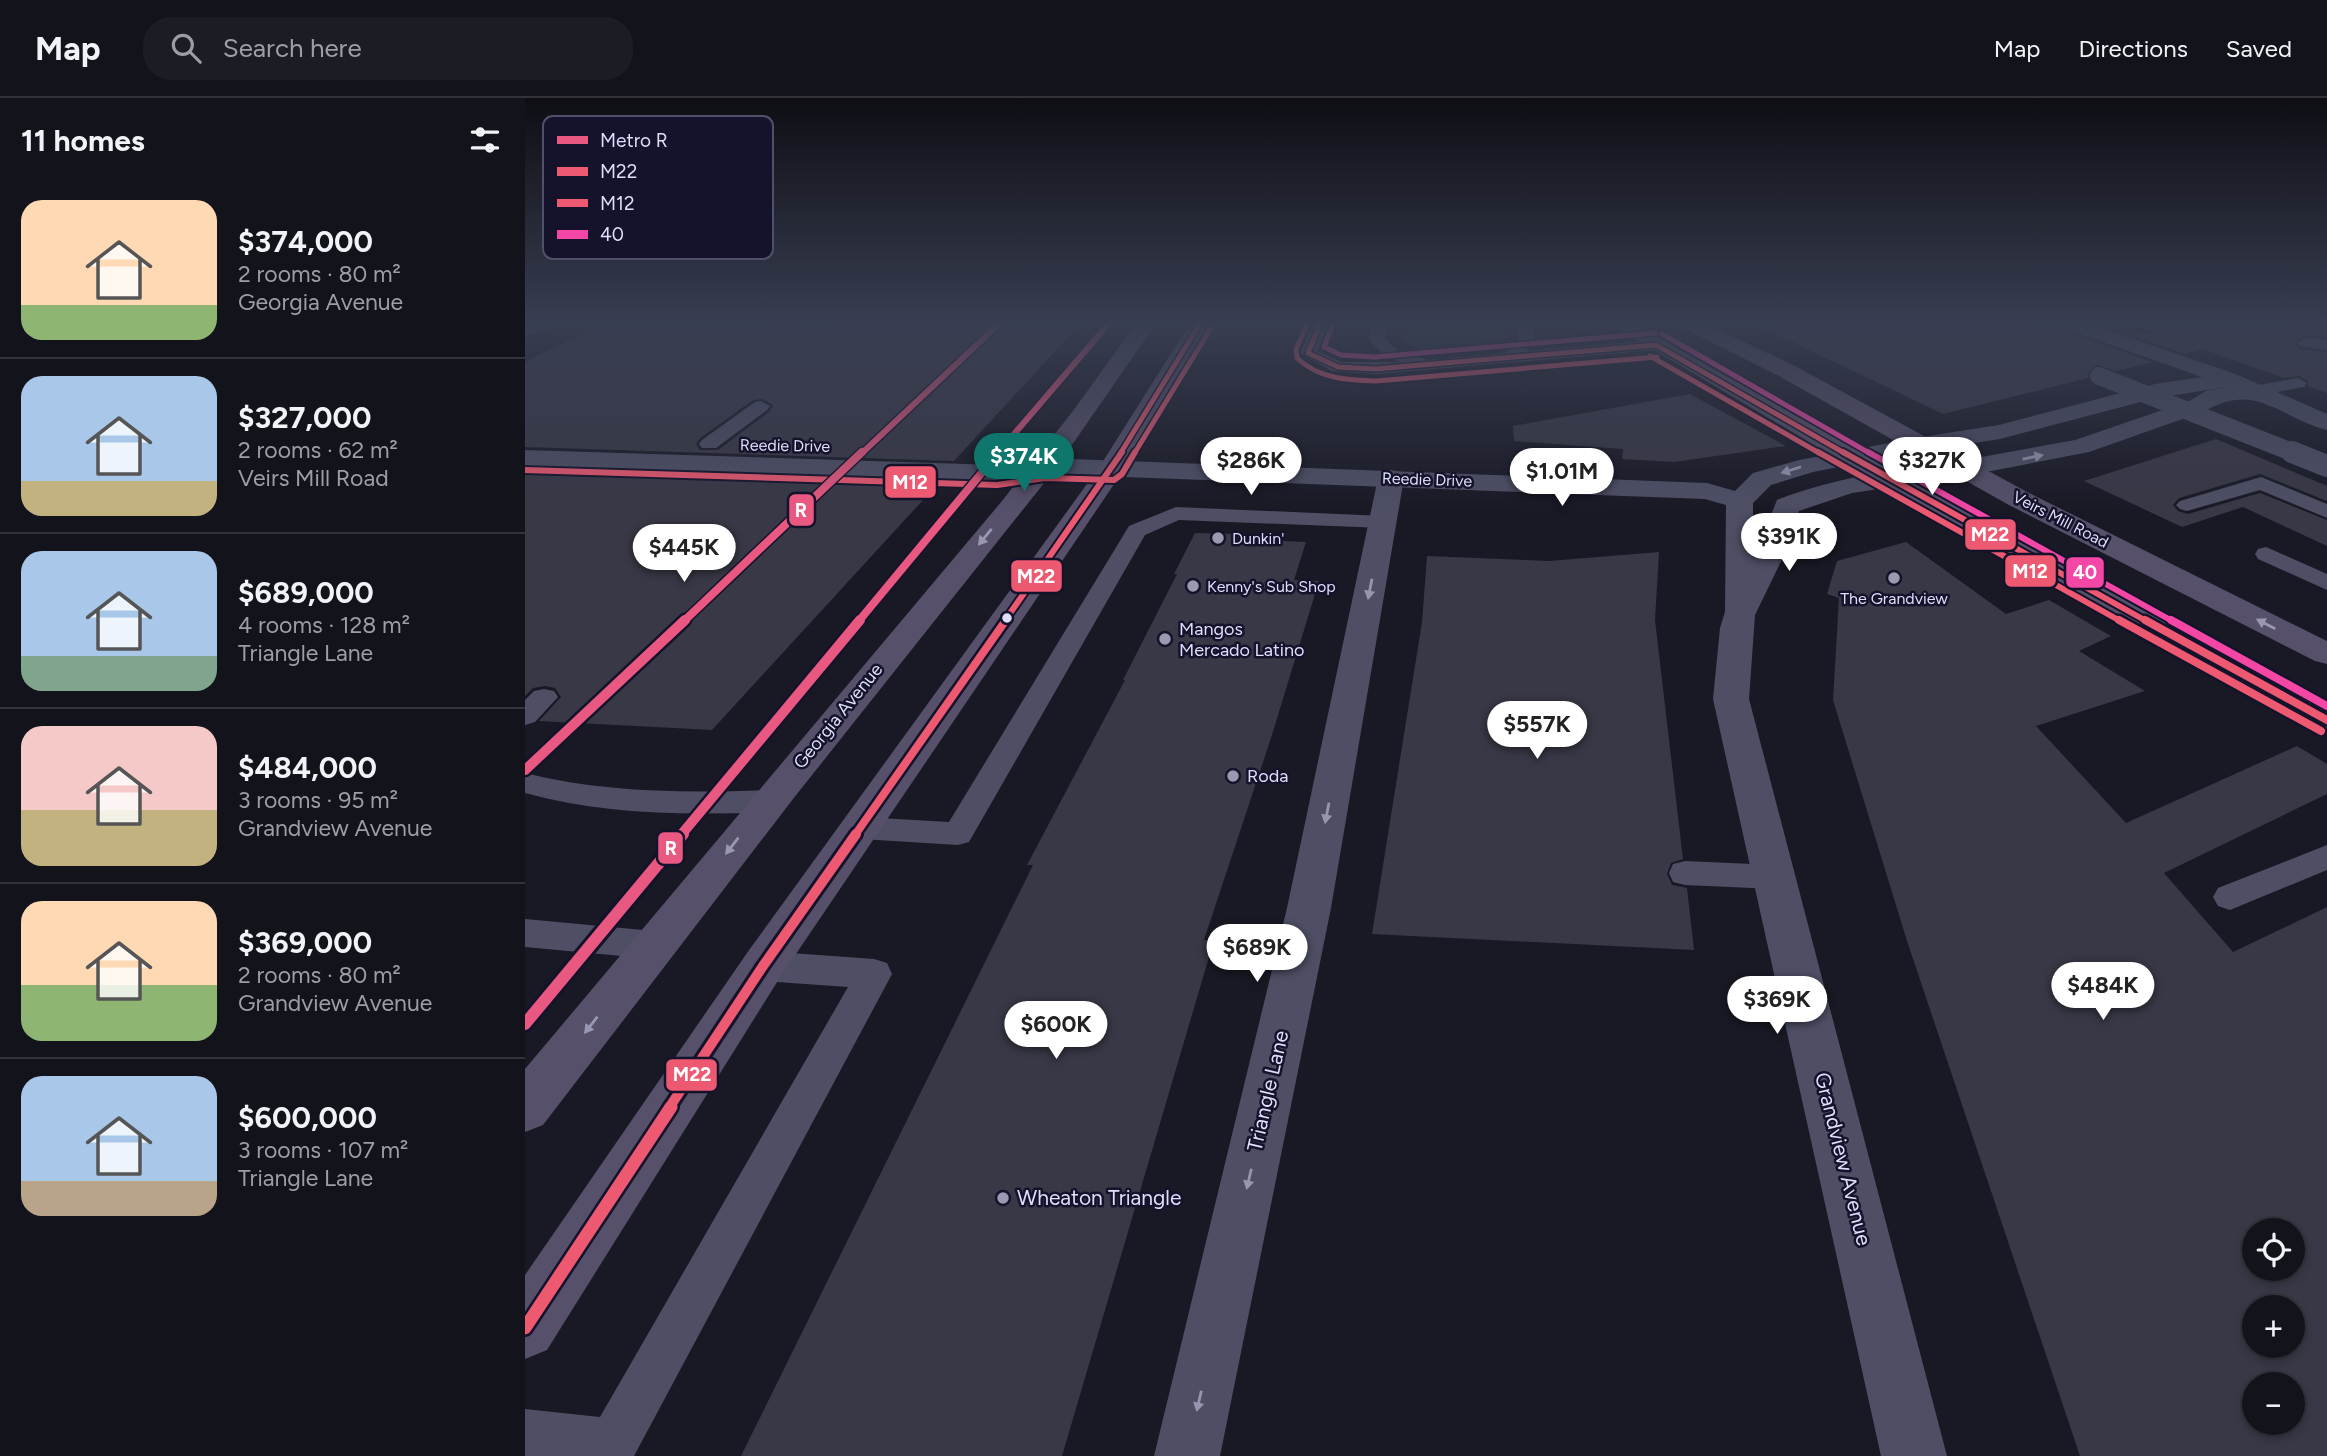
<!DOCTYPE html>
<meta charset="utf-8">
<style>
body{margin:0;font-family:Figtree,sans-serif;background:#1c1c25;color:#f1f3f6;height:100vh;display:flex;flex-direction:column;font-size:26px;white-space:nowrap}
*{box-sizing:border-box;margin:0}
p{font-size:23px;color:#9d9ea3}
.icon{flex:none;width:38px;height:38px;fill:none;stroke:currentColor;stroke-width:2;stroke-linecap:round;stroke-linejoin:round}
.map{position:relative;flex:1;overflow:hidden}
.drawer{display:flex;flex-direction:column;background:#13131c;width:525px}
.drawer>*{flex:none}
.tools{position:absolute;left:1717px;top:1120px;display:grid;gap:14px}
.tools a{display:grid;place-items:center;width:63px;height:63px;border-radius:50%;background:#13131c;box-shadow:0 4px 10px #0003,0 0 0 2px #32323b;font-size:35px}
.price{position:absolute;translate:-50% -60px;padding:0 16px;border-radius:24px;background:#fff;color:#222;font-size:23px;line-height:46px;filter:drop-shadow(0 2px 4px #0008)}
.price::after{content:'';position:absolute;left:50%;top:42px;width:21px;height:16px;margin-left:-10px;background:inherit;clip-path:polygon(0 0,100% 0,50% 100%)}
.price.active{background:#0f766e;color:#fff}
ul{padding:0;list-style:none}
li{display:flex;align-items:center;gap:21px;height:175px;padding:0 21px}
li+li{border-top:2px solid #32323b}
li span{display:grid;place-items:center;flex:none;width:196px;height:140px;border-radius:21px;color:#555}
li>.icon{margin-inline-start:auto}
span .icon{width:84px;height:84px;fill:#fffc;stroke-width:1}
li b{font-size:30px}
h2{display:flex;justify-content:space-between;align-items:center;height:84px;padding:0 21px;font-size:30px}
header{display:flex;align-items:center;gap:42px;box-sizing:border-box;height:98px;padding:0 35px;background:#13131c;border-bottom:2px solid #32323b}
header strong{font-size:33px}
nav{display:flex;gap:38px;margin-inline-start:auto;font-size:24px}
.search{width:490px;height:63px;background:#1c1c25;display:flex;align-items:center;gap:18px;box-sizing:border-box;padding:0 24px;border-radius:28px;color:#9d9ea3;font-size:26px}
main{display:flex;flex:1;min-height:0}
.map>svg:first-child{display:block}
.green{fill:#16312f}
.building{fill:#383846;fill-rule:evenodd}
.lines{fill:none;stroke-linecap:round;stroke-linejoin:round}
.service{fill:#4e4f65;fill-rule:evenodd}
.minor{fill:#4e4f65;fill-rule:evenodd}
.tertiary{fill:#4e4f65;fill-rule:evenodd}
.primary{fill:#56506a;fill-rule:evenodd}
.service-bridge-far1{stroke:#4e4f65;stroke-width:18}
.service-bridge{stroke:#4e4f65;stroke-width:22}
.bus-1-far4-casing{stroke:#14132b;stroke-width:8}
.bus-1-far3-casing{stroke:#14132b;stroke-width:10}
.bus-1-far2-casing{stroke:#14132b;stroke-width:13}
.bus-1-far1-casing{stroke:#14132b;stroke-width:16}
.bus-1-casing{stroke:#14132b;stroke-width:18}
.bus-2-far2-casing{stroke:#14132b;stroke-width:8}
.bus-2-far1-casing{stroke:#14132b;stroke-width:10}
.bus-2-casing{stroke:#14132b;stroke-width:13}
.bus-3-far2-casing{stroke:#14132b;stroke-width:8}
.bus-3-far1-casing{stroke:#14132b;stroke-width:10}
.bus-3-casing{stroke:#14132b;stroke-width:13}
.bus-1-far4{stroke:#ec5970;stroke-width:5}
.bus-1-far3{stroke:#ec5970;stroke-width:6}
.bus-1-far2{stroke:#ec5970;stroke-width:8}
.bus-1-far1{stroke:#ec5970;stroke-width:10}
.bus-1{stroke:#ec5970;stroke-width:13}
.bus-2-far2{stroke:#ec5970;stroke-width:5}
.bus-2-far1{stroke:#ec5970;stroke-width:6}
.bus-2{stroke:#ec5970;stroke-width:8}
.bus-3-far2{stroke:#f346a5;stroke-width:5}
.bus-3-far1{stroke:#f346a5;stroke-width:6}
.bus-3{stroke:#f346a5;stroke-width:8}
.metro-1-far3-casing{stroke:#14132b;stroke-width:9}
.metro-1-far2-casing{stroke:#14132b;stroke-width:11}
.metro-1-far1-casing{stroke:#14132b;stroke-width:15}
.metro-1-casing{stroke:#14132b;stroke-width:18}
.metro-1-far3{stroke:#e95880;stroke-width:6}
.metro-1-far2{stroke:#e95880;stroke-width:8}
.metro-1-far1{stroke:#e95880;stroke-width:10}
.metro-1{stroke:#e95880;stroke-width:12}
.oneway{fill:#9696b1}
.oneway2{fill:#9a97b4}
.poi-dot{fill:#9999b1;stroke:#14132b;stroke-width:2.5}
.bus-dot{fill:#dedefd;stroke:#14132b;stroke-width:2.5}
.labels{text-anchor:middle;stroke-width:5;stroke-linejoin:round;paint-order:stroke}
.far-street-label{font-size:16px;fill:#dedefd;stroke:#14132b}
.far-poi-label{font-size:16px;fill:#dedefd;stroke:#14132b;text-anchor:start}
.poi-label{font-size:18px;fill:#dedefd;stroke:#14132b;text-anchor:start}
.street-label{font-size:18px;fill:#dedefd;stroke:#14132b}
.near-street-label{font-size:21px;fill:#dedefd;stroke:#14132b}
.near-poi-label{font-size:21px;fill:#dedefd;stroke:#14132b;text-anchor:start}
.key{fill:#14132b;stroke:#51506a;stroke-width:2}
.key-label{font-size:19px;fill:#dedefd}
.line-badge{stroke:#14132b;stroke-width:2.5}
.badge-label{font-size:19px;text-anchor:middle;font-weight:bold;fill:#fff}
</style>
<header>
<strong>Map</strong>
<div class="search"><svg class="icon" aria-label="search" viewBox="0 0 24 24"><circle cx="10" cy="10" r="6"/><path d="M15 15l6 6"/></svg>Search here</div>
<nav><a>Map</a><a>Directions</a><a>Saved</a></nav>
</header>
<main>
<section class="drawer">
<h2>11 homes<svg class="icon" aria-label="filters" viewBox="0 0 24 24"><path d="M4 7h16M4 17h16"/><circle cx="9" cy="7" r="2"/><circle cx="15" cy="17" r="2"/></svg></h2>
<ul>
<li><span style="background:linear-gradient(#ffd9b3 75%,#8fb573 0)"><svg class="icon" aria-label="home" viewBox="0 0 24 24"><path d="M3 11l9-7 9 7M6 9v11h12V9"/></svg></span><div><b>$374,000</b><p>2 rooms · 80 m²</p><p>Georgia Avenue</p></div></li>
<li><span style="background:linear-gradient(#a9c7e8 75%,#c2b280 0)"><svg class="icon" aria-label="home" viewBox="0 0 24 24"><path d="M3 11l9-7 9 7M6 9v11h12V9"/></svg></span><div><b>$327,000</b><p>2 rooms · 62 m²</p><p>Veirs Mill Road</p></div></li>
<li><span style="background:linear-gradient(#a9c7e8 75%,#7fa58c 0)"><svg class="icon" aria-label="home" viewBox="0 0 24 24"><path d="M3 11l9-7 9 7M6 9v11h12V9"/></svg></span><div><b>$689,000</b><p>4 rooms · 128 m²</p><p>Triangle Lane</p></div></li>
<li><span style="background:linear-gradient(#f6c9c9 60%,#c2b280 0)"><svg class="icon" aria-label="home" viewBox="0 0 24 24"><path d="M3 11l9-7 9 7M6 9v11h12V9"/></svg></span><div><b>$484,000</b><p>3 rooms · 95 m²</p><p>Grandview Avenue</p></div></li>
<li><span style="background:linear-gradient(#ffd9b3 60%,#8fb573 0)"><svg class="icon" aria-label="home" viewBox="0 0 24 24"><path d="M3 11l9-7 9 7M6 9v11h12V9"/></svg></span><div><b>$369,000</b><p>2 rooms · 80 m²</p><p>Grandview Avenue</p></div></li>
<li><span style="background:linear-gradient(#a9c7e8 75%,#b9a48a 0)"><svg class="icon" aria-label="home" viewBox="0 0 24 24"><path d="M3 11l9-7 9 7M6 9v11h12V9"/></svg></span><div><b>$600,000</b><p>3 rooms · 107 m²</p><p>Triangle Lane</p></div></li>
</ul>
</section>
<div class="map">
<svg width="1802" height="1358" viewBox="0 0 1802 1358">
<rect width="100%" height="100%" fill="#191925"/>
<path class="green" d="M888,224H968L982,236L980,243C952,260 901,263 875,241Z"/>
<path class="building" d="M80,224H279L274,230L284,237L304,224H557L429,363L0,349V264ZM237,301L248,307L244,314L193,352H175L171,346L175,340L228,302Z
M1226,224H1527L1532,230L1627,264L1592,273L1572,267L1564,273L1563,280L1418,316Z
M1619,224H1802V239L1780,237L1769,244L1774,251L1802,254V295L1783,288V283L1774,278L1759,280L1678,251L1660,256L1595,234L1637,236L1618,230Z
M1165,296L1261,348L1149,364L1097,361L1098,351L989,343L988,328Z
M1691,341L1802,388V403L1735,376L1654,400L1648,407L1653,413L1663,416L1735,395L1802,422V448L1718,409L1657,429L1559,383Z
M0,371L410,384L394,401H399L187,632L14,623L36,599L30,590L20,588L8,590L0,598Z
M670,435L713,436L711,441L781,444L769,482L794,483L746,640L679,842H689L537,1358H216L508,767H502L600,582H598L652,476H649Z
M1381,444L1481,516L1524,502L1586,538L1554,553L1620,593L1511,628L1601,725L1772,648L1802,666V696L1639,775L1708,854L1802,809V1358H1555L1382,843L1308,602L1314,500L1302,496L1312,463ZM1729,1132H1768V1171H1729ZM1729,1209H1768V1248H1729ZM1729,1286H1768V1325H1729Z
M1134,454L1130,522L1158,761L1146,765L1142,776L1147,787L1162,790L1169,852L847,836L897,524L902,458L1024,463Z"/>
<g class="lines">
<path class="service" d="M283,224H301L285,235L277,230Z
M788,224H804L792,253L816,264H876L861,259L844,242L848,224H864L860,241L873,253L903,262L980,255L994,243L992,232L984,224H1001L1007,230L1010,244L1001,253L1131,242L1139,247L1131,252L850,276L807,273L775,255Z
M1558,224H1615L1617,226C1607,234 1568,232 1558,224Z
M1780,240L1802,242V252L1774,248L1772,245Z
M1773,280L1782,285L1779,289L1729,298L1720,293L1723,289Z
M236,303L245,308L242,312L191,350H177L174,346L177,342L230,304Z
M1736,379L1802,406V420L1735,392L1662,413L1655,411L1651,407L1655,403Z
M651,409L858,418L866,419L869,424L866,429L858,430L654,422L620,437L444,744L433,747L336,741L325,738L320,730L325,722L336,719L424,724L604,428Z
M1741,449L1802,476V492L1733,461L1730,456L1733,451Z
M19,591L29,593L33,599L10,624L0,627V602L9,593Z
M0,675C80,695 161,695 243,692L254,695L258,703L254,711L243,714C161,717 80,717 0,695Z
M1802,747V772L1705,812L1693,808L1688,799L1693,790Z
M1160,763L1250,767L1262,770L1266,779L1262,788L1250,791L1160,787L1148,784L1144,775L1148,766Z
M0,821L129,833L141,837L147,847L141,857L129,861L0,849Z
M238,853L349,861L362,865L367,876L109,1358H0V1311L75,1319L323,889L238,883L225,878L220,868L225,858Z"/>
<path class="minor" d="M3,224H30L27,228L0,239V226Z
M1530,224H1559L1713,277L1802,316V332C1755,320 1731,283 1680,313L1564,354L1440,378L1431,375L1427,370L1431,365L1440,362L1550,342L1664,303L1681,293L1702,289L1631,300L1475,341L1396,353L1387,351L1384,346L1387,341L1396,339L1474,327L1630,286L1677,279L1533,228Z
M866,372L875,374L879,380L806,810L695,1358H629L762,810L853,380L857,374Z"/>
<path class="tertiary" d="M1396,339L1405,341L1408,346L1405,351L1288,374L1246,387L1228,405V461L1252,402C1313,378 1376,371 1440,362L1449,365L1453,370L1449,375L1440,378L1327,395L1274,413L1264,447L1230,517L1224,601L1422,1358H1356L1188,601L1195,530L1200,514L1201,407L1180,401L519,376L472,383L0,368V352L472,367L519,360L1182,385L1210,393L1228,375L1274,362Z"/>
<path class="primary" d="M612,224H632L531,370L268,701L18,1027L0,1034V971L477,403L548,313Z
M666,224H686L600,370L254,881L22,1252L0,1261V1177L222,855L575,368Z
M1082,224H1106L1361,369L1802,607V634L1789,630L1343,379Z
M1151,224H1177L1270,268L1504,395L1802,543V566L1790,563L1484,407L1254,278L1154,228Z"/>
<path class="service-bridge-far1" d="M1574,278L1772,356"/>
<path class="service-bridge" d="M1767,354L1802,368"/>
<defs>
<path id="bus-1-far4" d="M796,224L783,255L813,269L850,271L1131,247
M1131,247L1321,356
M595,356L676,224"/>
<path id="bus-1-far3" d="M1318,354L1623,524
M479,524L597,354"/>
<path id="bus-1-far2" d="M1620,522L1802,622
M330,737L481,522"/>
<path id="bus-1-far1" d="M144,1010L238,868L331,736"/>
<path id="bus-1" d="M0,1230L146,1009"/>
<path id="bus-2-far2" d="M783,224L771,251L772,260C794,281 822,282 851,283L1132,259
M1125,258L1296,356
M609,356L686,230"/>
<path id="bus-2-far1" d="M1293,354L1597,524
M0,372L472,387L520,380L589,382L597,376L610,354"/>
<path id="bus-2" d="M1594,522L1796,633"/>
<path id="bus-3-far2" d="M807,229L799,249L816,257L850,259L1130,235
M1137,236L1346,356"/>
<path id="bus-3-far1" d="M1343,354L1649,524"/>
<path id="bus-3" d="M1646,522L1802,608"/>
</defs>
<use href="#bus-1-far4" class="bus-1-far4-casing"/>
<use href="#bus-1-far3" class="bus-1-far3-casing"/>
<use href="#bus-1-far2" class="bus-1-far2-casing"/>
<use href="#bus-1-far1" class="bus-1-far1-casing"/>
<use href="#bus-1" class="bus-1-casing"/>
<use href="#bus-2-far2" class="bus-2-far2-casing"/>
<use href="#bus-2-far1" class="bus-2-far1-casing"/>
<use href="#bus-2" class="bus-2-casing"/>
<use href="#bus-3-far2" class="bus-3-far2-casing"/>
<use href="#bus-3-far1" class="bus-3-far1-casing"/>
<use href="#bus-3" class="bus-3-casing"/>
<use href="#bus-1-far4" class="bus-1-far4"/>
<use href="#bus-1-far3" class="bus-1-far3"/>
<use href="#bus-1-far2" class="bus-1-far2"/>
<use href="#bus-1-far1" class="bus-1-far1"/>
<use href="#bus-1" class="bus-1"/>
<use href="#bus-2-far2" class="bus-2-far2"/>
<use href="#bus-2-far1" class="bus-2-far1"/>
<use href="#bus-2" class="bus-2"/>
<use href="#bus-3-far2" class="bus-3-far2"/>
<use href="#bus-3-far1" class="bus-3-far1"/>
<use href="#bus-3" class="bus-3"/>
<defs>
<path id="metro-1-far3" d="M336,356L476,224
M472,356L585,224"/>
<path id="metro-1-far2" d="M158,524L337,354
M333,524L474,354"/>
<path id="metro-1-far1" d="M0,672L160,522
M156,737L335,522"/>
<path id="metro-1" d="M0,926L158,736"/>
</defs>
<use href="#metro-1-far3" class="metro-1-far3-casing"/>
<use href="#metro-1-far2" class="metro-1-far2-casing"/>
<use href="#metro-1-far1" class="metro-1-far1-casing"/>
<use href="#metro-1" class="metro-1-casing"/>
<use href="#metro-1-far3" class="metro-1-far3"/>
<use href="#metro-1-far2" class="metro-1-far2"/>
<use href="#metro-1-far1" class="metro-1-far1"/>
<use href="#metro-1" class="metro-1"/>
</g>
<defs><path id="oneway-solid" d="M-6-.8H1V-3.2L6.5 0L1 3.2V.8H-6Z" transform="scale(1.75)"/></defs>
<g class="oneway">
<use href="#oneway-solid" transform="translate(1508 359) rotate(-12)"/>
<use href="#oneway-solid" transform="translate(1266 372) rotate(163)"/>
<use href="#oneway-solid" transform="translate(845 491) rotate(101)"/>
<use href="#oneway-solid" transform="translate(802 715) rotate(101)"/>
<use href="#oneway-solid" transform="translate(724 1081) rotate(103)"/>
<use href="#oneway-solid" transform="translate(674 1303) rotate(103)"/>
</g>
<g class="oneway2">
<use href="#oneway-solid" transform="translate(460 439) rotate(129)"/>
<use href="#oneway-solid" transform="translate(1741 526) rotate(-153)"/>
<use href="#oneway-solid" transform="translate(207 748) rotate(128)"/>
<use href="#oneway-solid" transform="translate(66 927) rotate(128)"/>
</g>
<linearGradient id="sky" x2="0" y2="1"><stop stop-color="#0e0e14"/><stop offset="0.54" stop-color="#383e51"/><stop offset="1" stop-color="#383e51" stop-opacity="0"/></linearGradient>
<rect width="1802" height="414" fill="url(#sky)"/>
<g class="poi-dot">
<circle cx="693" cy="440" r="7"/>
<circle cx="1369" cy="480" r="7"/>
<circle cx="668" cy="488" r="7"/>
<circle cx="640" cy="541" r="7"/>
<circle cx="708" cy="678" r="7"/>
<circle cx="478" cy="1100" r="7"/>
</g>
<circle class="bus-dot" cx="482" cy="520" r="6"/>
<g class="labels">
<g class="far-street-label">
<text transform="translate(260 347) rotate(1)" y="6">Reedie Drive</text>
<text transform="translate(902 381) rotate(2)" y="6">Reedie Drive</text>
<text transform="translate(1536 421) rotate(27)" y="6">Veirs Mill Road</text>
</g>
<g class="far-poi-label">
<text x="707" y="446">Dunkin'</text>
<text x="682" y="494">Kenny's Sub Shop</text>
<text x="1369" y="506" text-anchor="middle">The Grandview</text>
</g>
<g class="poi-label">
<text x="654" y="537">Mangos<tspan x="654" dy="21">Mercado Latino</tspan></text>
<text x="722" y="684">Roda</text>
</g>
<g class="street-label">
<text transform="translate(313 618) rotate(-51)" y="6">Georgia Avenue</text>
</g>
<g class="near-street-label">
<text transform="translate(743 993) rotate(-77)" y="7">Triangle Lane</text>
<text transform="translate(1318 1061) rotate(76)" y="7">Grandview Avenue</text>
</g>
<g class="near-poi-label">
<text x="492" y="1107">Wheaton Triangle</text>
</g>
</g>
<rect x="18" y="18" width="230" height="143" rx="10" class="key"/>
<rect x="32" y="38" width="31" height="8" fill="#e95880"/>
<rect x="32" y="69" width="31" height="9" fill="#ec5970"/>
<rect x="32" y="101" width="31" height="8" fill="#ec5970"/>
<rect x="32" y="132" width="31" height="9" fill="#f346a5"/>
<g class="key-label">
<text x="75" y="49">Metro R</text>
<text x="75" y="80">M22</text>
<text x="75" y="112">M12</text>
<text x="75" y="143">40</text>
</g>
<g class="line-badge">
<rect x="359" y="367" width="53" height="34" rx="7" fill="#ec5970"/>
<rect x="263" y="395" width="27" height="34" rx="7" fill="#e95880"/>
<rect x="1439" y="420" width="53" height="33" rx="7" fill="#ec5970"/>
<rect x="1479" y="456" width="53" height="34" rx="7" fill="#ec5970"/>
<rect x="1540" y="458" width="40" height="33" rx="7" fill="#f346a5"/>
<rect x="485" y="461" width="53" height="34" rx="7" fill="#ec5970"/>
<rect x="132" y="733" width="27" height="34" rx="7" fill="#e95880"/>
<rect x="140" y="960" width="53" height="34" rx="7" fill="#ec5970"/>
</g>
<g class="badge-label">
<text x="385" y="391">M12</text>
<text x="276" y="419">R</text>
<text x="1465" y="443">M22</text>
<text x="1505" y="480">M12</text>
<text x="1560" y="481">40</text>
<text x="511" y="485">M22</text>
<text x="146" y="757">R</text>
<text x="167" y="983">M22</text>
</g>
</svg>
<div class="tools">
<a><svg class="icon" aria-label="locate" viewBox="0 0 24 24"><circle cx="12" cy="12" r="6"/><path d="M12 2v4M12 18v4M2 12h4M18 12h4"/></svg></a>
<a>+</a>
<a>−</a>
</div>
<b class="price active" style="left:499px;top:395px">$374K</b>
<b class="price" style="left:726px;top:399px">$286K</b>
<b class="price" style="left:1407px;top:399px">$327K</b>
<b class="price" style="left:1037px;top:410px">$1.01M</b>
<b class="price" style="left:1264px;top:475px">$391K</b>
<b class="price" style="left:159px;top:486px">$445K</b>
<b class="price" style="left:1012px;top:663px">$557K</b>
<b class="price" style="left:732px;top:886px">$689K</b>
<b class="price" style="left:1578px;top:924px">$484K</b>
<b class="price" style="left:1252px;top:938px">$369K</b>
<b class="price" style="left:531px;top:963px">$600K</b>
</div>
</main>
